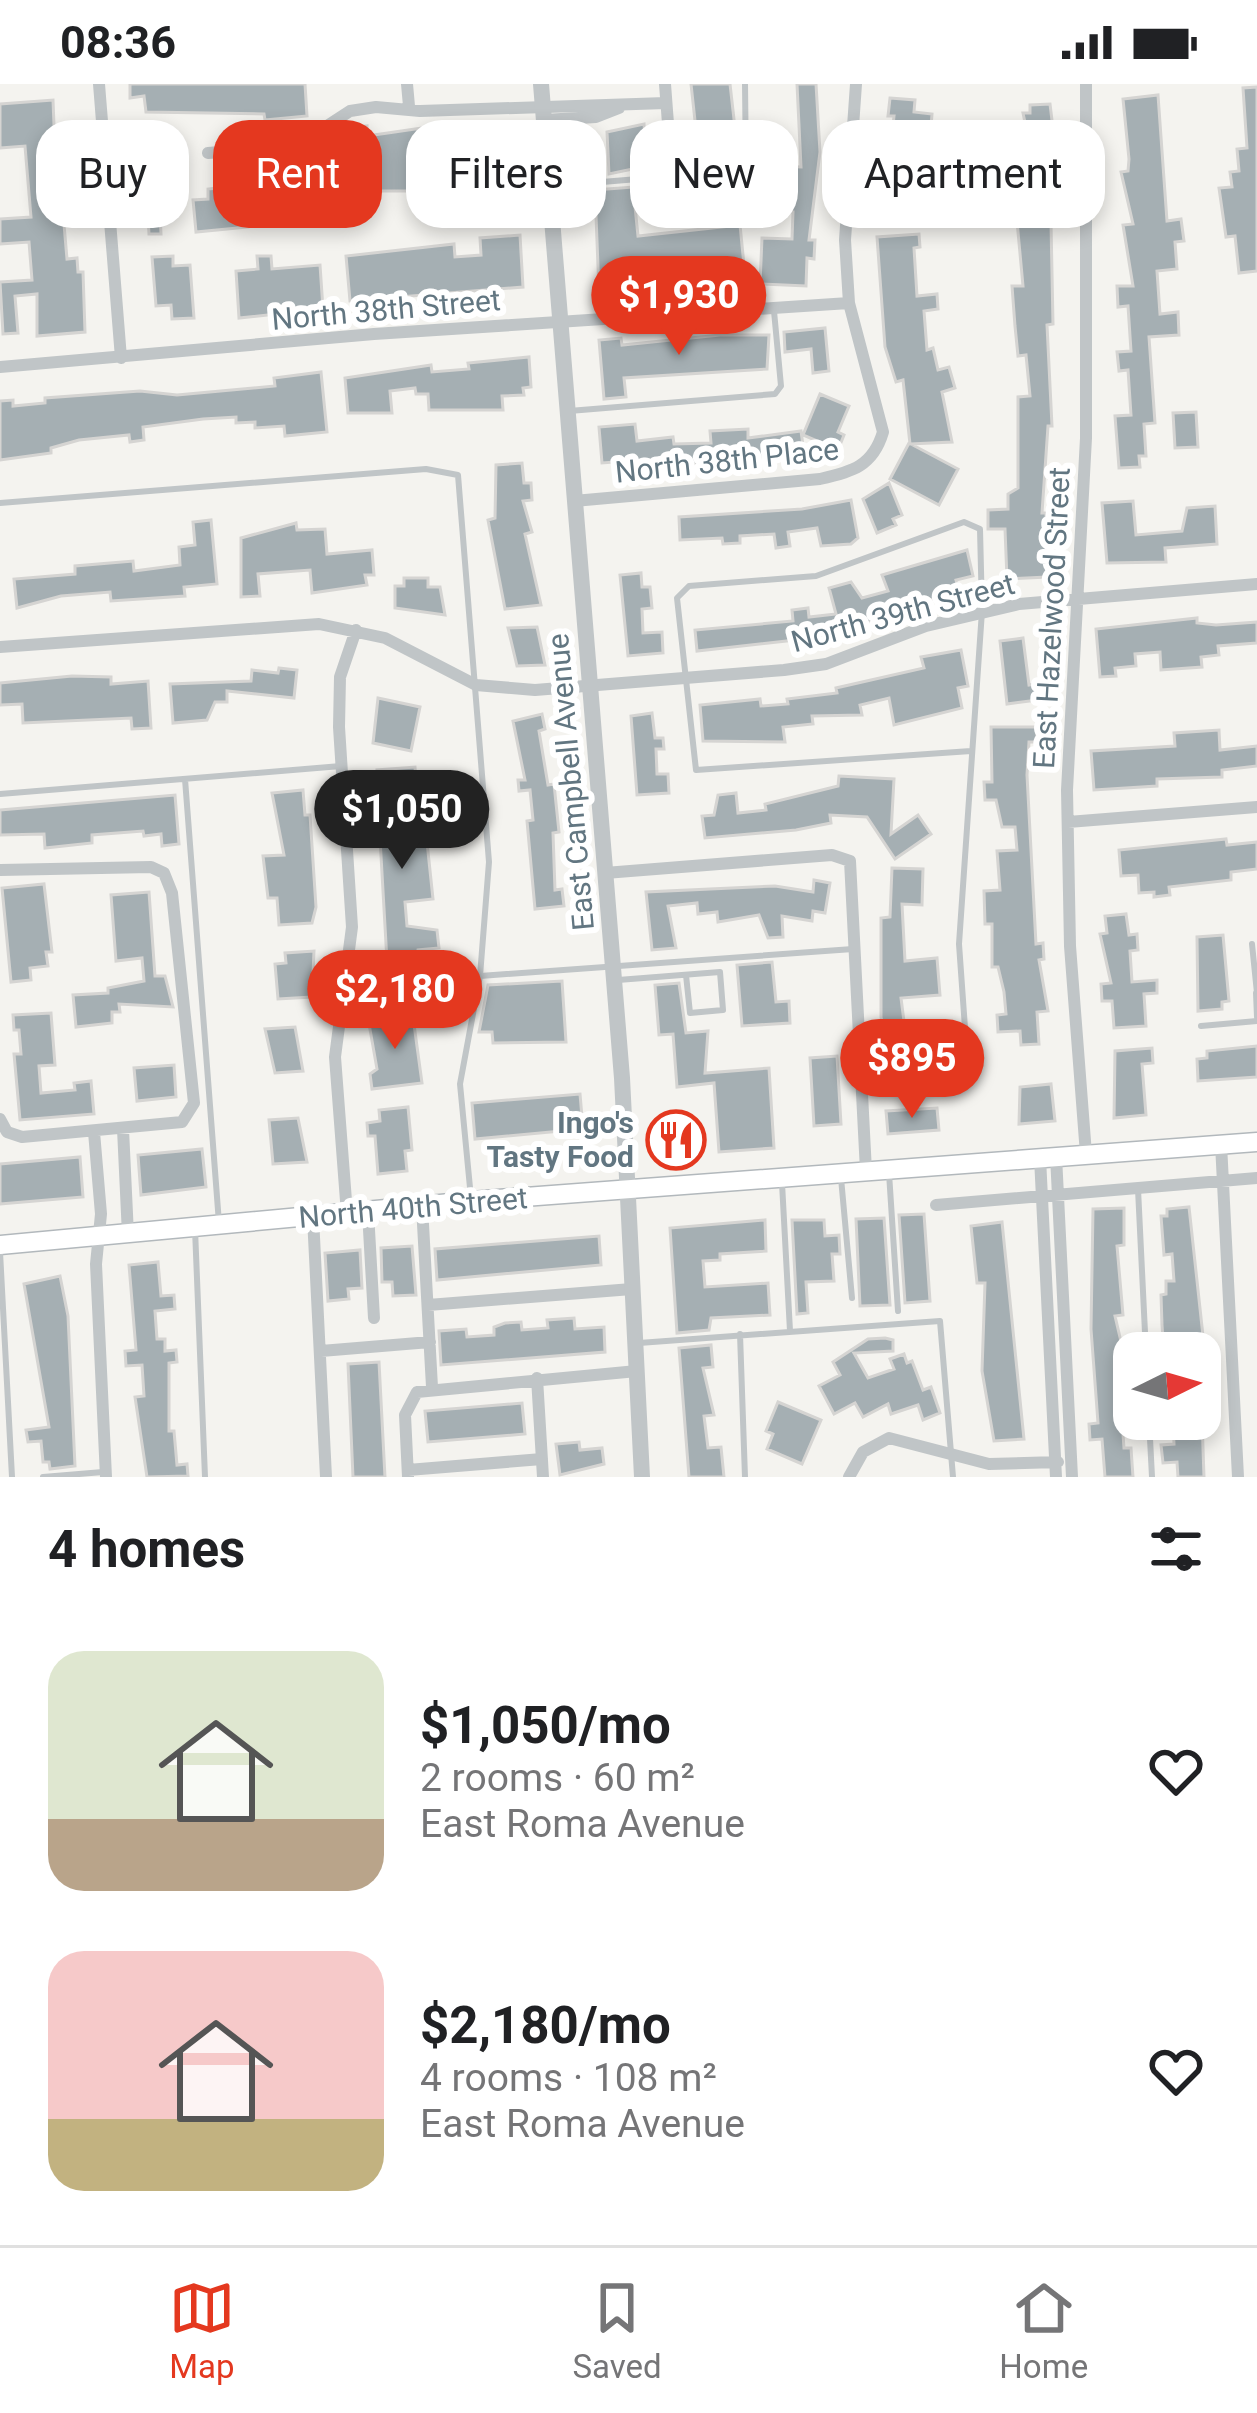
<!DOCTYPE html>
<meta charset="utf-8">
<style>
body{margin:0;font-family:Roboto,sans-serif;background:#f6f6f6;color:#202124;height:100vh;display:flex;flex-direction:column;font-size:45px;white-space:nowrap}
*{box-sizing:border-box;margin:0}
p{font-size:39px;color:#757577}
.icon{flex:none;width:66px;height:66px;fill:none;stroke:currentColor;stroke-width:2;stroke-linecap:round;stroke-linejoin:round}
.map{position:relative;height:1393px;overflow:hidden}
.panel{display:flex;flex-direction:column;background:#fff;flex:1}
.panel>*{flex:none}
.top-card{position:absolute;left:36px;top:36px;width:1185px;height:108px;display:flex;gap:24px}
.needle{width:78px;rotate:85deg}
.controls{position:absolute;left:1113px;top:1248px;display:grid;gap:24px}
.controls a{display:grid;place-items:center;width:108px;height:108px;border-radius:24px;background:#fff;box-shadow:0 6px 18px #0003;font-size:60px}
.price{position:absolute;translate:-50% -102px;padding:0 27px;border-radius:42px;background:#e4381f;color:#fff;font-size:39px;line-height:78px;filter:drop-shadow(0 3px 6px #0008)}
.price::after{content:'';position:absolute;left:50%;top:72px;width:36px;height:27px;margin-left:-18px;background:inherit;clip-path:polygon(0 0,100% 0,50% 100%)}
.price.active{background:#222;color:#fff}
ul{padding:0;list-style:none}
li{display:flex;align-items:center;gap:36px;height:300px;padding:0 48px}
li span{display:grid;place-items:center;flex:none;width:336px;height:240px;border-radius:36px;color:#555}
li>.icon{margin-inline-start:auto}
span .icon{width:144px;height:144px;fill:#fffc;stroke-width:1}
li b{font-size:51px}
h2{display:flex;justify-content:space-between;align-items:center;height:144px;padding:0 48px;font-size:51px}
.tag{padding:0 42px;border-radius:36px;background:#fff;box-shadow:0 6px 18px #0003;font-size:42px;line-height:108px}
.tag.active{background:#e4381f;color:#fff}
.status{display:flex;justify-content:space-between;align-items:center;height:84px;padding:0 60px;background:#fff;direction:ltr}
.status svg{height:33px;fill:currentColor}
.dock{display:flex;justify-content:space-around;align-items:center;height:168px;border-top:3px solid #e0e0e0;background:#fff;font-size:33px;color:#757577}
.dock a{display:grid;justify-items:center;gap:6px}
.dock .active{color:#e4381f}
.map>svg:first-child{display:block}
.building{fill:#a5afb3;stroke:#d5d4d2;stroke-width:3}
.lines{fill:none;stroke-linecap:round;stroke-linejoin:round}
.secondary-casing{stroke:#b2b8bc;stroke-width:21}
.service{stroke:#c0c5c7;stroke-width:6}
.minor{stroke:#c0c5c7;stroke-width:12}
.tertiary{stroke:#c0c5c7;stroke-width:16}
.secondary{stroke:#fff;stroke-width:18}
.labels{text-anchor:middle;stroke-width:12;stroke-linejoin:round;paint-order:stroke}
.street-label{font-size:30px;fill:#627681;stroke:#fff}
.poi-label{font-size:30px;font-weight:bold;fill:#627681;stroke:#fff;text-anchor:end}
</style>
<div class="status"><b>08:36</b><svg viewBox="0 0 49 12"><path d="M0 12V9h3v3zM5 12V6h3v6zM10 12V3h3v9zM15 12V0h3v12zM26 1h20v11H26zM47 4h2v5h-2z"/></svg></div>
<div class="map">
<svg width="1257" height="1393" viewBox="0 0 1257 1393">
<rect width="100%" height="100%" fill="#f4f3ef"/>
<path class="building" d="M130,0H305L307,32L265,36L264,30L146,28L144,12L130,14Z
M691,0H730L735,44L725,45L727,60L690,64L688,47L696,46Z
M797,0H816L820,68L809,156H815L814,175L807,174L806,202L760,200L762,154L792,155L793,128L770,127L772,82L801,83Z
M1257,3V187L1239,189L1235,152L1226,153L1219,104L1232,103L1230,88L1239,87L1237,65L1247,64L1243,4Z
M1158,11L1167,137L1181,135L1184,157L1175,158L1177,185L1157,187L1160,230L1178,228L1179,251L1149,253L1155,339L1144,340L1146,372H1139L1140,383L1119,384L1115,332L1131,331L1128,286L1119,287L1117,268L1131,267L1128,222L1118,223L1117,202H1133L1123,141L1133,140L1121,88L1128,87L1129,75L1123,15Z
M890,14L915,16L914,28L932,30L929,67L906,66L904,89L926,91L923,135L884,132L894,32H888Z
M53,16L57,117H62L67,175L77,174L78,188H83L85,248L37,252V210L15,212L18,249L3,250L0,198L32,196L29,158L0,160V135L31,133L25,62L0,64V20Z
M1050,20L1060,102L1057,138L1051,139L1053,240L1047,241L1052,342H1048L1042,429H1046L1047,493L1007,495L1005,445H988V426L1008,425V410L1018,404V313L1030,312L1026,271L1018,272L1015,242L1012,202H1023L1012,83L1034,81L1023,29H1030V21Z
M644,40L647,82L609,90L607,48Z
M367,42V52L422,44V51L465,48L466,68L483,66L487,108L458,110L454,62L419,65L418,107H357L356,100L349,101L346,57H357L355,43Z
M145,74H161L162,92H178L180,126L160,127L161,150H149Z
M295,90L297,129L247,132L248,143L196,148L193,116L208,115V105L218,104L219,112L253,109L252,93Z
M633,103L638,152L740,141L744,181L655,189V179L630,181L631,194L620,195L621,207L599,208L595,106Z
M919,150L920,163L914,164L917,212L937,210L938,225L924,227L927,266L933,264L938,286L949,283L955,304L942,308L952,358L910,360L903,296L896,298L885,263L877,153Z
M520,151L523,203L350,217L346,172L454,160L455,173L481,171L480,154Z
M173,172V182L190,181L194,234L172,235L171,221L156,222L152,173Z
M257,172H271L272,185L320,181L323,225L239,234L236,187L258,185Z
M825,244L829,287L813,289L811,265L785,268L784,248Z
M720,251H769L767,285L624,294L626,313L604,315L599,256L621,254L622,261Z
M529,273L531,303L523,304L524,311L502,312L503,326H429L428,310H416L415,304L390,307L392,329H348L345,294L431,281L432,288L469,285L468,279Z
M321,288L327,348L285,352L284,342L255,344V338L236,339V333L203,335L143,343L144,356L130,358L129,351L79,356L51,364V369L0,376V317L13,316V322L45,319V314L140,307L177,311L275,302L274,294Z
M820,310L849,322L838,348L844,351L838,366L803,351Z
M1196,328L1198,363L1175,364L1173,329Z
M635,340L637,357L673,353L674,360L711,359L710,347L748,345V354L801,347L804,369L615,387L614,378L602,379L599,343Z
M909,359L958,385L939,421L890,395Z
M522,379L524,399H531L532,416L523,417L532,448L525,450L541,521L505,525L488,436L495,434L496,381Z
M889,399L902,431L893,435L896,441L877,449L863,415Z
M851,416L858,454L851,460L821,462L817,444L788,448L790,462L776,464L774,450L740,452V459L723,460L722,454L680,456L679,433L802,425Z
M1133,417L1136,451L1182,447L1187,424L1215,422L1217,460L1165,464L1166,478L1107,479L1102,419Z
M211,436L217,500L184,503L185,512L111,517L110,508L61,512L17,524L14,495L75,490V482L133,477L134,487L180,481L179,463L195,461L193,438Z
M296,439L297,446L325,445L327,470L372,466L374,491H365L367,501L312,509L310,486L258,490L260,512L241,513V454Z
M967,466L973,492L956,496L959,506L831,552L697,567L695,546L793,537L792,526L808,524L809,533L836,530L829,504L851,498L862,514L888,507L882,491Z
M641,489L642,503H650L652,524L642,525L643,549L662,548L663,569L628,572L620,491Z
M404,494H428V503H440L445,531L395,524V502H404Z
M1197,534V539L1216,541L1257,538V559L1218,562L1219,571L1201,573L1202,583L1161,586L1160,568L1135,570L1136,582L1115,584L1116,592L1100,593L1096,545Z
M537,543L545,581L517,582L508,544Z
M1023,554L1029,601L1036,600L1038,616L1007,620L1000,557Z
M961,566L968,602L958,604L962,624L894,641L889,614L860,621L862,631L812,632L813,640L783,643L785,658L703,657L700,621L760,615L761,622L788,620L787,615L837,609L836,604L924,584L921,573Z
M279,584L297,586L294,614L227,607V618H215L207,636L173,639L170,600L251,597L252,586L278,589Z
M72,592L111,593V600L148,597L151,644L132,645L131,634L23,639L22,620L0,621V599Z
M378,614L420,623L411,667L373,659Z
M652,629L655,654H663L664,665H656L657,690H668L669,709L637,711L631,632Z
M542,630L545,645L539,647L548,701L554,700L559,748L553,749L555,806L562,805L564,822L535,825L527,737L533,736L530,706L519,707L518,696H525L513,637Z
M991,643H1037V658H1029L1027,691L1036,860L1043,859L1044,875L1039,876L1048,927L1037,928L1039,960L1021,961L1020,947L998,948L997,931L1006,930L1004,908L998,883H992V840H985L984,807L1000,806L997,767L1017,766L1015,743H1002L996,716H985L984,698H992Z
M1219,646L1220,666L1257,662V682L1222,686V693L1157,695V702L1094,706L1091,667L1175,662L1174,649Z
M415,683L416,696L409,697L414,759L427,758L433,815L405,818L407,842L437,846L439,864L418,866L413,893L388,895L380,754L374,755L372,728L380,727L377,686Z
M839,692L894,695L891,750L918,731L931,750L895,775L867,733L830,731L831,739L796,746L705,754L702,732L714,731L718,711L736,709L738,729L766,726L765,720L838,702Z
M303,706L305,731H310L316,823L312,839L279,841L277,814H268L263,772L284,771L272,709Z
M175,711L179,760L162,762L161,750L144,752L143,747L92,751V759L45,764L44,750L0,751V726Z
M1226,755L1227,761L1257,758V785L1231,788V796L1169,803L1170,811L1154,813V808L1139,809L1138,791L1121,792L1119,766Z
M892,784L923,785L922,821L902,820L905,877L937,874L940,911L901,914L905,945L914,944L916,969L889,972L881,933V834L890,833Z
M814,796L830,799L825,829L813,827L812,837L782,832L783,853L768,854L759,831L718,838L717,828L698,830L697,819L668,822L676,864L652,866L646,808L775,802L813,808Z
M44,800L52,868H46L48,882L30,884L31,896L11,898L2,804Z
M149,808L155,892H165L173,923L119,920L120,928H112V939L76,943L73,911L108,909V904L144,897L142,874L116,877L111,811Z
M1126,830L1129,851L1137,850L1138,866L1130,867L1132,898L1157,896V909L1144,910L1146,942L1114,944L1112,917H1102L1101,900L1111,899L1100,850L1107,849L1105,832Z
M1223,851L1229,917L1222,918V925L1198,927L1197,853Z
M314,867L312,913L278,915L275,880L286,879L285,869Z
M772,878L776,918L789,917L790,939L742,942L737,881Z
M562,897L566,958L493,959L492,948H479L488,901Z
M679,899L686,949L708,947L705,989L769,984L774,1064L719,1068L714,999L677,1003L673,950L659,951L655,901Z
M51,929L55,981L39,982L41,1009L75,1006L74,999L91,997L94,1030L20,1036L14,970H21L19,946H14L13,931Z
M413,933L422,999L372,1005L370,990L377,985L368,934Z
M295,943L303,987L275,989L265,945Z
M1257,962V993L1198,997L1197,975L1207,974V967Z
M1152,964L1153,979L1142,980L1146,1031L1114,1034L1115,967Z
M837,972L841,1040L814,1042L810,974Z
M174,981L176,1013L137,1017L134,984Z
M1051,1000L1055,1037L1019,1040L1020,1003Z
M580,1010L583,1045L475,1055L472,1019Z
M408,1023L412,1066L405,1067L407,1087L378,1090L375,1052H368L367,1039L380,1037L379,1026Z
M937,1024L939,1046L888,1050L886,1027Z
M298,1034L307,1078L273,1080L269,1036Z
M202,1065L206,1103L141,1111L138,1071Z
M80,1073L83,1113L0,1120V1080Z
M1189,1123L1203,1252L1197,1253L1198,1269H1174L1173,1255H1163L1162,1241L1161,1211L1166,1210V1197H1174L1172,1170L1164,1171L1161,1132H1167V1125Z
M1124,1124V1161L1117,1162L1123,1231L1115,1232L1126,1279L1118,1280L1124,1364H1131L1133,1393H1105L1102,1355L1090,1356L1089,1340L1098,1339L1091,1245L1093,1125Z
M924,1130L930,1217L905,1219L899,1131Z
M884,1134L890,1221L860,1222L856,1135Z
M765,1136L766,1167L720,1170V1176L703,1177L705,1203L768,1199L770,1231L711,1234L709,1246L677,1249L670,1144Z
M792,1136H824L825,1152L839,1151L840,1170H832L834,1197L806,1198L808,1229L797,1230Z
M1002,1138L1024,1355L994,1357L982,1287L985,1199H977L971,1142Z
M599,1152L601,1181L437,1196L435,1165Z
M412,1162L416,1211L393,1212L392,1198H382L381,1164Z
M360,1166L362,1204L348,1205L349,1215L328,1217L325,1169Z
M158,1178L161,1212L174,1211L175,1225L155,1227L157,1255H165V1267L176,1266L177,1278L169,1279V1347H174L177,1381L187,1380L188,1392L147,1393L135,1313L144,1312L142,1281L126,1282L125,1267L136,1266L129,1181Z
M60,1192L68,1232L75,1382L50,1385L49,1378H43L41,1357L28,1358L26,1346L49,1343L24,1200Z
M574,1234L575,1245L604,1243L605,1268L441,1281L439,1247L466,1245L467,1253L494,1251V1243L505,1239L521,1238L522,1246L548,1244L547,1236Z
M885,1254L893,1256V1267L854,1269L868,1294L894,1285L890,1275L904,1270L907,1279L912,1277L923,1306L931,1303L940,1329L923,1336L918,1321L891,1330L888,1320L863,1333L855,1319L834,1330L819,1302L840,1291L833,1278L868,1255Z
M711,1261L713,1283L703,1284L714,1331L704,1332L708,1364L721,1363L724,1393H689L679,1264Z
M379,1278L385,1393H353L348,1280Z
M778,1318L821,1336L802,1380L767,1365L773,1350L766,1347Z
M522,1319L525,1350L428,1358L425,1327Z
M1173,1335H1202L1204,1393H1178L1177,1378L1163,1379L1161,1361L1174,1360Z
M579,1358L580,1366L602,1364L604,1380L560,1391L556,1360Z"/>
<g class="lines">
<defs>
<path id="secondary" d="M0,1161L472,1117L1257,1058"/>
</defs>
<use href="#secondary" class="secondary-casing"/>
<path class="service" d="M554,102L746,86L745,0
M569,327L775,310L781,302L774,227
M0,419L426,385L458,391L489,778L480,892L460,1000L471,1114
M185,695L219,1139
M0,710L341,682
M1252,860L1257,909
M480,892L853,865
M618,896L720,888L723,926L690,929L686,891
M1256,909L1257,933
M1201,942L1257,937
M861,982L967,972L959,860L982,527L980,445L964,438L816,492L689,502L677,514L696,686L971,667
M889,1089L898,1227
M841,1094L852,1214
M782,1099L790,1247
M1138,1105L1146,1269
M195,1145L205,1393
M0,1168L12,1393
M740,1250L745,1393
M639,1259L940,1237L953,1393
M1149,1335L1152,1393
M43,1393L103,1388"/>
<path class="minor" d="M99,0L121,274
M407,0L409,22
M665,0L671,79
M544,36L596,33L619,24
M208,69L282,63L304,57L350,27L376,23L420,27L666,19
M0,283L374,250L849,219
M574,417L820,395C852,388 873,382 883,348L849,219L845,156L856,0
M0,563L319,540L385,554L476,601L535,606L784,586L826,580L926,542L1019,520L1257,500
M1068,738L1257,723
M0,786L151,783L164,789L172,809L194,1019L182,1038L22,1053L7,1048L0,1035
M605,789L832,771L850,777L866,1087
M123,1045L128,1151
M94,1048L101,1130L96,1180L106,1393
M1221,1060L1238,1393
M1086,1070L1070,862L1067,706L1086,354V0
M1056,1072L1072,1393
M1040,1074L1056,1393
M936,1121L1257,1094
M422,1122L432,1303
M368,1128L374,1234
M347,1130L335,973L352,843L339,643L340,593L356,546
M313,1133L326,1393
M428,1221L632,1205
M321,1267L430,1258
M537,1294L543,1393
M408,1386L542,1375
M408,1393L405,1331L417,1308L637,1287
M849,1393L863,1368L889,1354L989,1380L1058,1378"/>
<path class="tertiary" d="M541,0L622,994L642,1393"/>
<use href="#secondary" class="secondary"/>
</g>
<defs>
<symbol id="restaurant-ring" viewBox="-11 -11 22 22"><circle r="9.5" fill="#fff" stroke="#e4381f" stroke-width="1.5"/><path d="M-5-6h1v4h1v-4h1v4h1v-4h1v5L-1.5 .5V6h-2V.5L-5-1ZM5-6V6H3V1.5H1.5Q1.5-4 5-6Z" fill="#e4381f"/></symbol>
</defs>
<g fill-rule="evenodd">
<use href="#restaurant-ring" x="643" y="1023" width="66" height="66"/>
</g>
<g class="labels">
<g class="street-label">
<text transform="translate(386 226) rotate(-5)" y="10">North 38th Street</text>
<text transform="translate(727 377) rotate(-6)" y="10">North 38th Place</text>
<text transform="translate(903 529) rotate(-15)" y="10">North 39th Street</text>
<text transform="translate(1052 534) rotate(-87)" y="10">East Hazelwood Street</text>
<text transform="translate(571 698) rotate(-95)" y="10">East Campbell Avenue</text>
<text transform="translate(413 1124) rotate(-5)" y="10">North 40th Street</text>
</g>
<g class="poi-label">
<text x="634" y="1049">Ingo's<tspan x="634" dy="34">Tasty Food</tspan></text>
</g>
</g>
</svg>
<div class="controls">
<a><svg class="needle" viewBox="-14 -14 28 28"><path d="M0-13l5 13h-10z" fill="#e53935"/><path d="M0 13l5-13h-10z" fill="#757577"/></svg></a>
</div>
<b class="price" style="left:679px;top:274px">$1,930</b>
<b class="price active" style="left:402px;top:788px">$1,050</b>
<b class="price" style="left:395px;top:968px">$2,180</b>
<b class="price" style="left:912px;top:1037px">$895</b>
<div class="top-card">
<a class="tag">Buy</a>
<a class="tag active">Rent</a>
<a class="tag">Filters</a>
<a class="tag">New</a>
<a class="tag">Apartment</a>
</div>
</div>
<section class="panel">
<h2>4 homes<svg class="icon" aria-label="filters" viewBox="0 0 24 24"><path d="M4 7h16M4 17h16"/><circle cx="9" cy="7" r="2"/><circle cx="15" cy="17" r="2"/></svg></h2>
<ul>
<li><span style="background:linear-gradient(#dfe7d0 70%,#b9a48a 0)"><svg class="icon" aria-label="home" viewBox="0 0 24 24"><path d="M3 11l9-7 9 7M6 9v11h12V9"/></svg></span><div><b>$1,050/mo</b><p>2 rooms · 60 m²</p><p>East Roma Avenue</p></div><svg class="icon" aria-label="heart" viewBox="0 0 24 24"><path d="M12 20l-8-8c-3-5 5-10 8-4 3-6 11-1 8 4z"/></svg></li>
<li><span style="background:linear-gradient(#f6c9c9 70%,#c2b280 0)"><svg class="icon" aria-label="home" viewBox="0 0 24 24"><path d="M3 11l9-7 9 7M6 9v11h12V9"/></svg></span><div><b>$2,180/mo</b><p>4 rooms · 108 m²</p><p>East Roma Avenue</p></div><svg class="icon" aria-label="heart" viewBox="0 0 24 24"><path d="M12 20l-8-8c-3-5 5-10 8-4 3-6 11-1 8 4z"/></svg></li>
</ul>
</section>
<nav class="dock">
<a class="active"><svg class="icon" aria-label="map" viewBox="0 0 24 24"><path d="M3 6l6-2 6 2 6-2v14l-6 2-6-2-6 2zM9 4v14M15 6v14"/></svg>Map</a>
<a><svg class="icon" aria-label="saved" viewBox="0 0 24 24"><path d="M7 4h10v16l-5-4-5 4z"/></svg>Saved</a>
<a><svg class="icon" aria-label="home" viewBox="0 0 24 24"><path d="M3 11l9-7 9 7M6 9v11h12V9"/></svg>Home</a>
</nav>
